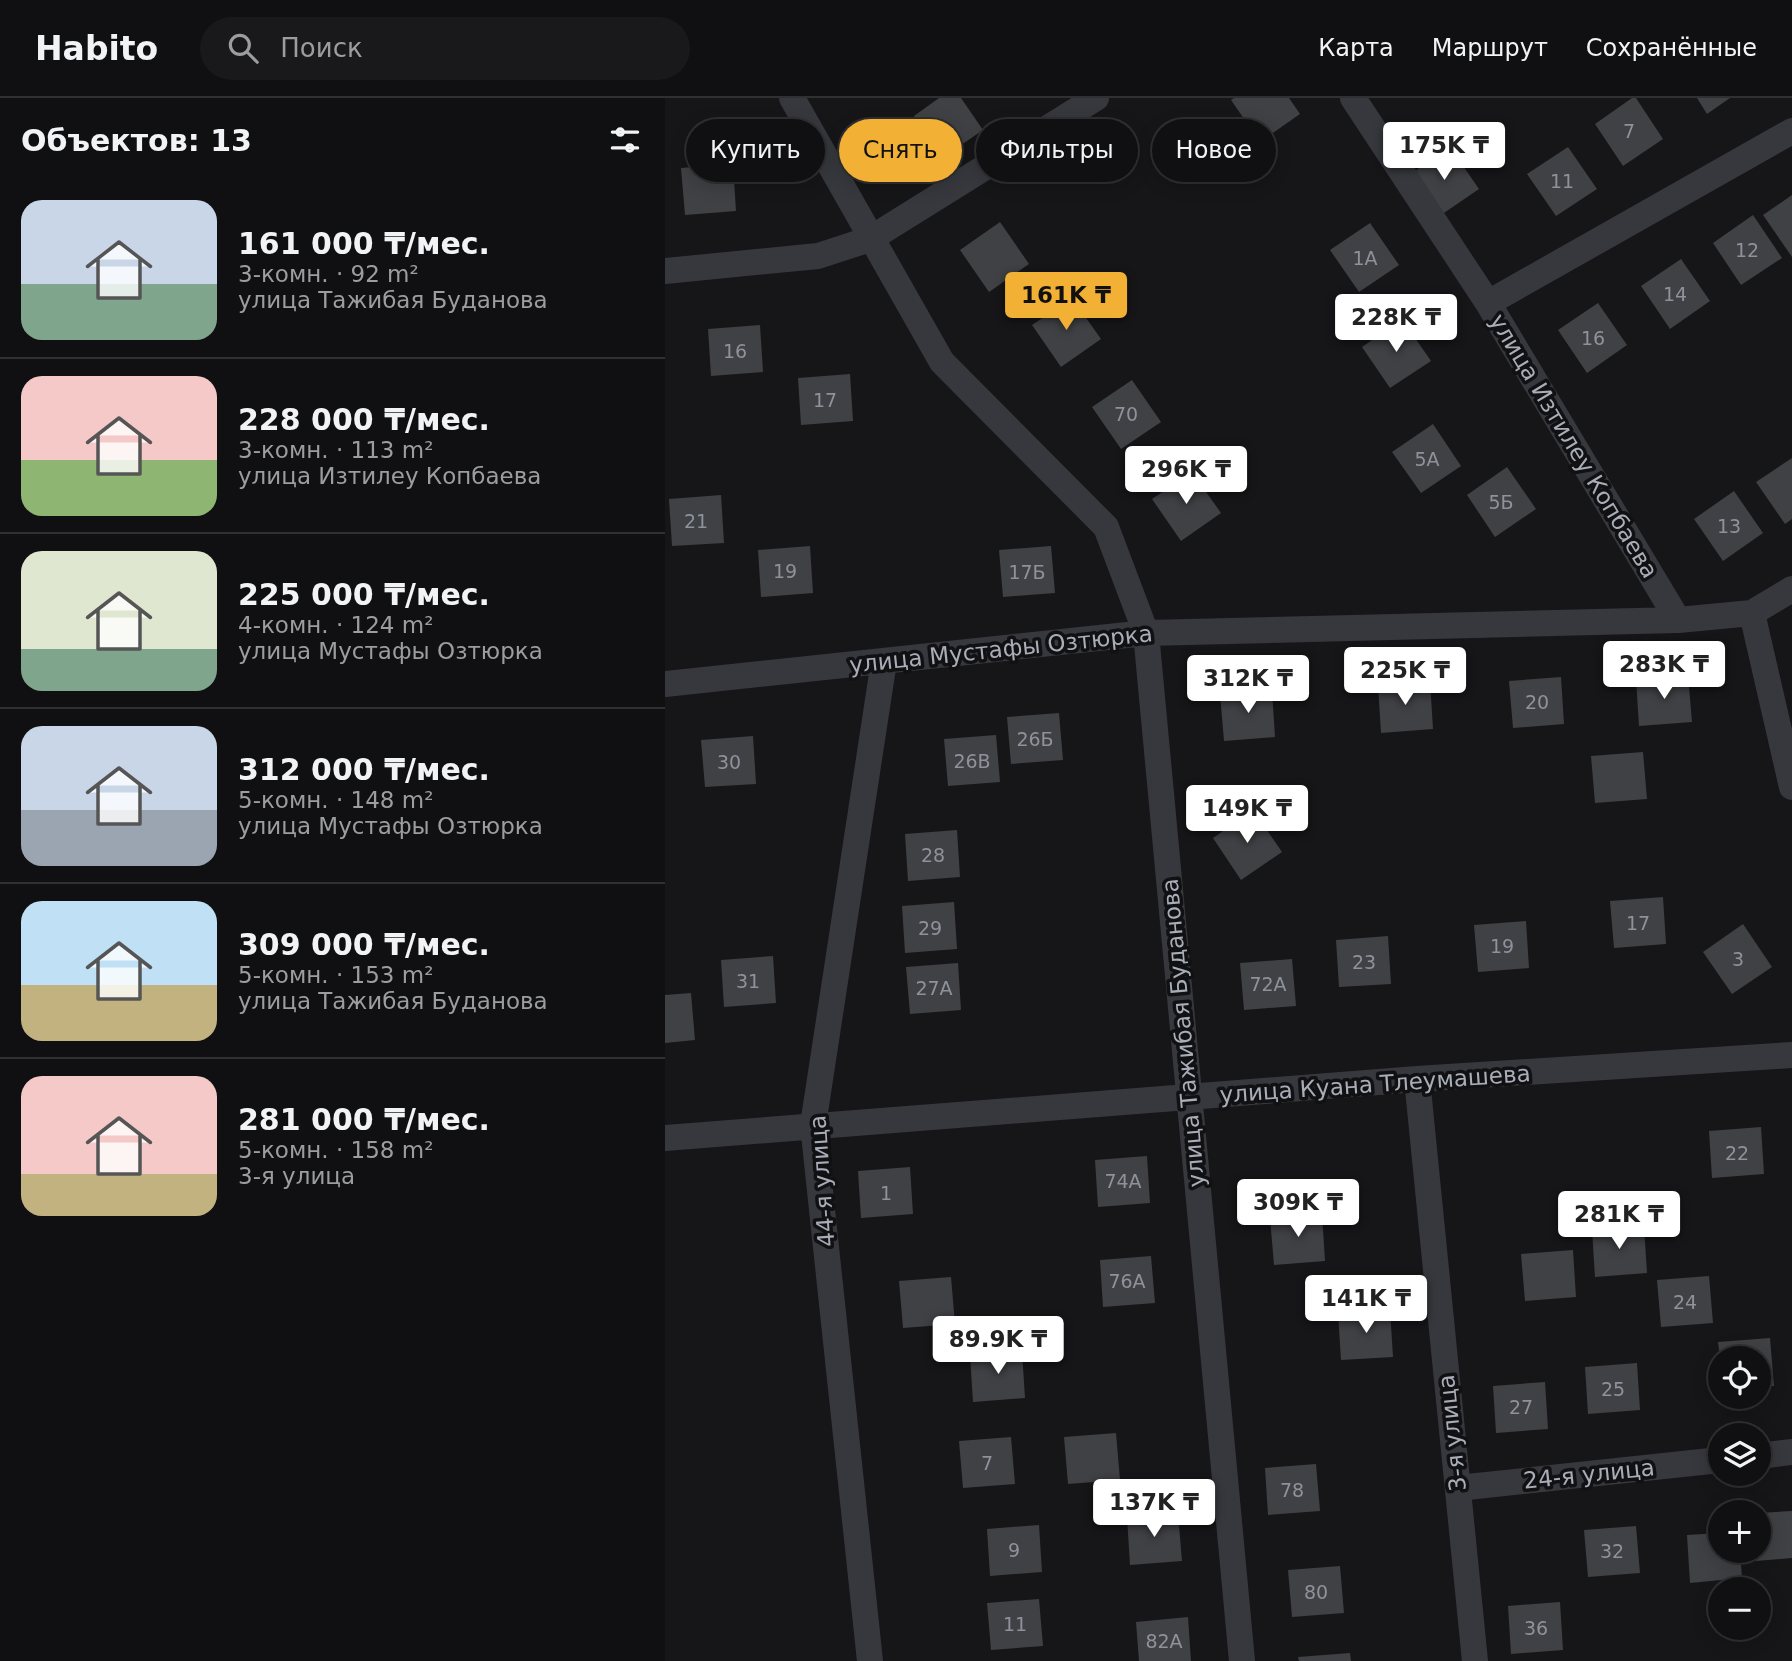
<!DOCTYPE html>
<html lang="ru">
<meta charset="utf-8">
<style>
body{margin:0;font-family:"DejaVu Sans",sans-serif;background:#19191b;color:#f1f3f6;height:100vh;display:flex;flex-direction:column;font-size:26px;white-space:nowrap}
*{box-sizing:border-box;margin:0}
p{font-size:23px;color:#9c9d9f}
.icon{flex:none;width:38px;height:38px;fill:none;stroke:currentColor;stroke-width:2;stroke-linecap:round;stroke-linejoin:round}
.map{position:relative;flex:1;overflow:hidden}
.side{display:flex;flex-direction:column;background:#101012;width:665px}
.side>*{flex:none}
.hud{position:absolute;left:21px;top:21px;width:665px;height:63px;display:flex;gap:14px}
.controls{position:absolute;left:1043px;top:1248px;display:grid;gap:14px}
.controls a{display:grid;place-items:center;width:63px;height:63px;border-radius:50%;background:#101012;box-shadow:0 4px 18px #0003,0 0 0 2px #303032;font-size:35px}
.price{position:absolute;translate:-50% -60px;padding:0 16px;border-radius:7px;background:#fff;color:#222;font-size:23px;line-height:46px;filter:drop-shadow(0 2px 4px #0008)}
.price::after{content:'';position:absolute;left:50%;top:42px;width:21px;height:16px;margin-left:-10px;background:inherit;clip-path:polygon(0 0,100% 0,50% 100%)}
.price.selected{background:#f2b134;color:#111}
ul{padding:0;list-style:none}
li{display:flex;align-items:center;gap:21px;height:175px;padding:0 21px}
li+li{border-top:2px solid #303032}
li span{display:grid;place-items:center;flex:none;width:196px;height:140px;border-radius:21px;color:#555}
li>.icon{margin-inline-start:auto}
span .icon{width:84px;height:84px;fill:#fffc;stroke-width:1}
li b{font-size:30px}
h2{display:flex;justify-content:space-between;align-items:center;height:84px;padding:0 21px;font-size:30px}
.tag{padding:0 24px;border-radius:32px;background:#101012;box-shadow:0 4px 18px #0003,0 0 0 2px #303032;font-size:24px;line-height:63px}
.tag.selected{background:#f2b134;color:#111}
header{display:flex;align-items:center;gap:42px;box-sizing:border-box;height:98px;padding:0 35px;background:#101012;border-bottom:2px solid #303032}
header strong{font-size:33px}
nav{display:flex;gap:38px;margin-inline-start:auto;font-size:24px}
.search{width:490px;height:63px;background:#19191b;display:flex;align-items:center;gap:18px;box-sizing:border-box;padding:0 24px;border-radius:38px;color:#9c9d9f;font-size:26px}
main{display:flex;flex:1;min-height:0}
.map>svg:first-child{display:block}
.building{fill:#404145}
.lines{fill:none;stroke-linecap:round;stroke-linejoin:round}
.minor{stroke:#37383d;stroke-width:26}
.labels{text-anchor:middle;stroke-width:7;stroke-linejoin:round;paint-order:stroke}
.number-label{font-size:19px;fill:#8e929b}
.street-label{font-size:23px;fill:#a8adb8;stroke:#111113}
</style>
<header>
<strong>Habito</strong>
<div class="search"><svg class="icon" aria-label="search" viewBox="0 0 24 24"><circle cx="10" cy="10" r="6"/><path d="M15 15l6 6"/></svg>Поиск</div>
<nav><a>Карта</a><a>Маршрут</a><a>Сохранённые</a></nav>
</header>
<main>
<section class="side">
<h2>Объектов: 13<svg class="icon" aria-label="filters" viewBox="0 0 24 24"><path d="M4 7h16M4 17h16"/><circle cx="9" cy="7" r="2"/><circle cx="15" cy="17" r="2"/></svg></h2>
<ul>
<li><span style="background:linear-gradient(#c9d6e8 60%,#7fa58c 0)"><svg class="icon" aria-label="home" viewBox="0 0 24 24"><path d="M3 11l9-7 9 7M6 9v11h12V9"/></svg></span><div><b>161 000 ₸/мес.</b><p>3-комн. · 92 m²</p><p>улица Тажибая Буданова</p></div></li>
<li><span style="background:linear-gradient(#f6c9c9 60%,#8fb573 0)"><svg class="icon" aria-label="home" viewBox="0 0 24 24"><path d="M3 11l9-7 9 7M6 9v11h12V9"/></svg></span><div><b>228 000 ₸/мес.</b><p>3-комн. · 113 m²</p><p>улица Изтилеу Копбаева</p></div></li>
<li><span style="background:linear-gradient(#dfe7d0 70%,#7fa58c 0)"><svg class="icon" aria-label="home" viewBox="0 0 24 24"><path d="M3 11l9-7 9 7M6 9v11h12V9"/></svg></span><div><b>225 000 ₸/мес.</b><p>4-комн. · 124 m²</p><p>улица Мустафы Озтюрка</p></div></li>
<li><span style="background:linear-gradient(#c9d6e8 60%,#9aa5b1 0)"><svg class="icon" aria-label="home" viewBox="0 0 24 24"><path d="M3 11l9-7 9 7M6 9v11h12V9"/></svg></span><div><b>312 000 ₸/мес.</b><p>5-комн. · 148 m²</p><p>улица Мустафы Озтюрка</p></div></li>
<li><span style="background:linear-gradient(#bfe0f5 60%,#c2b280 0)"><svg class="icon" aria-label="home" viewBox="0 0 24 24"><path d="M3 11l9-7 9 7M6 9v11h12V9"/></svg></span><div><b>309 000 ₸/мес.</b><p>5-комн. · 153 m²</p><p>улица Тажибая Буданова</p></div></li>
<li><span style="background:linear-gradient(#f6c9c9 70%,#c2b280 0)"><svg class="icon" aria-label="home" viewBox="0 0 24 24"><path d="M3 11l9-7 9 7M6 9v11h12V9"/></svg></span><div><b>281 000 ₸/мес.</b><p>5-комн. · 158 m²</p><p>3-я улица</p></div></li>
</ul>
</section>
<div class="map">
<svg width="1127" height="1563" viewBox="0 0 1127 1563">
<rect width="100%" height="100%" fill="#161618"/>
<path class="building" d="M274,0H296L318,32L277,60L249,18Z
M569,0H624L635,16L595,44L566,2Z
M967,0H971L998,41L958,68L930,26Z
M1032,0H1065L1042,16Z
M785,49L814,91L773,119L744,77Z
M903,49L932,91L891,118L862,76Z
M68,66L71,113L20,117L16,70Z
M1127,97V159L1098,117Z
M1088,117L1117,160L1076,187L1048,145Z
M335,124L364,166L324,194L295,152Z
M705,125L734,167L694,194L665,152Z
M1016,161L1045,203L1005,231L976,188Z
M407,200L436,241L396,269L367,227Z
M933,205L962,247L922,275L893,232Z
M737,221L766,263L725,290L697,249Z
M95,227L98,274L46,278L43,231Z
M185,276L188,323L136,327L133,280Z
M467,282L496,324L456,351L427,309Z
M768,326L796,368L756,395L727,354Z
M1127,360V421L1120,426L1091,384Z
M842,369L871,411L830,439L802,397Z
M527,374L556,415L516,443L487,401Z
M1069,393L1098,435L1058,463L1029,421Z
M56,397L59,445L7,448L4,401Z
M145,448L148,495L96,499L93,452Z
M386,448L390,495L338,499L334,452Z
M1023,577L1027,624L974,628L971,581Z
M896,579L899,626L848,630L844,583Z
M765,583L768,631L716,635L713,587Z
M607,592L610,639L559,643L555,596Z
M394,615L398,662L346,666L342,619Z
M331,637L335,684L283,688L279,641Z
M88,638L91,686L40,689L36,642Z
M978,654L982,701L930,705L926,658Z
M588,712L617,754L576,782L548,740Z
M292,732L295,779L243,783L240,736Z
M998,799L1001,846L949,850L945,803Z
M289,804L292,851L240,855L237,808Z
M861,823L864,870L813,874L809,827Z
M1078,826L1107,869L1067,896L1038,854Z
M723,838L726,886L674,889L671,842Z
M108,858L111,905L59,909L56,862Z
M627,861L631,908L579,912L575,865Z
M293,865L296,912L245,916L241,869Z
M26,895L30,942L0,945V897Z
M1096,1029L1099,1076L1047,1080L1044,1033Z
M482,1058L485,1105L433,1109L430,1062Z
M245,1069L248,1116L196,1120L193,1073Z
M657,1116L660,1163L609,1167L605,1120Z
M979,1128L982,1175L930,1179L927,1132Z
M908,1152L911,1199L860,1203L856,1156Z
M486,1158L490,1205L438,1209L435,1162Z
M1044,1178L1048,1225L996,1229L992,1182Z
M286,1179L290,1226L238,1230L234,1183Z
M725,1211L728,1259L676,1262L673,1215Z
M1105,1240L1109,1288L1094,1289V1260H1055L1053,1244Z
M357,1253L360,1300L308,1304L305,1257Z
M972,1265L975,1312L923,1316L920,1269Z
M880,1284L883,1331L831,1335L828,1288Z
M451,1335L455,1382L403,1386L399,1339Z
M346,1339L350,1386L298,1390L294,1343Z
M651,1366L655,1413L603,1417L600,1370Z
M1127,1413V1460L1091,1463L1094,1415Z
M513,1415L517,1463L465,1467L462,1419Z
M374,1427L377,1474L325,1478L322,1431Z
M971,1428L975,1475L923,1479L919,1432Z
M1055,1435V1452H1075L1077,1480L1025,1485L1022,1437Z
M675,1468L679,1515L627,1519L623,1472Z
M374,1501L378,1548L326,1552L322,1505Z
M895,1504L898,1552L846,1556L843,1508Z
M523,1519L526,1563H474L471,1524Z
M685,1555L686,1563H634L633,1559Z"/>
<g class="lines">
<path class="minor" d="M127,0L277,264L441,429L481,535L577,1563
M688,0L823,205L1013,522
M0,173L153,158L205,141L431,0
M823,205L1127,33
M1087,515L1127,689
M0,586L481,535L1013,522L1087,515L1127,491
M752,981L810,1563
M0,1040L752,981L1127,957
M1094,1358L1127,1354
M793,1390L1055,1362
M205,1563L148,1027L219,563"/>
</g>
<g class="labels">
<g class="number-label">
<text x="964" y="40">7</text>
<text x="897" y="90">11</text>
<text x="1082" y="159">12</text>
<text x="700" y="167">1А</text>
<text x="1010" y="203">14</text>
<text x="928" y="247">16</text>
<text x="70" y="260">16</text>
<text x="160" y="309">17</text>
<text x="461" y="323">70</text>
<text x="762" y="368">5А</text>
<text x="836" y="411">5Б</text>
<text x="31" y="430">21</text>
<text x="1064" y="435">13</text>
<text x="120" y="480">19</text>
<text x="362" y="481">17Б</text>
<text x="872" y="611">20</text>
<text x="370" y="648">26Б</text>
<text x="307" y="670">26В</text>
<text x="64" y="671">30</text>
<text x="268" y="764">28</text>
<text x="973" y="832">17</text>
<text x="265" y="837">29</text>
<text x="837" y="855">19</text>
<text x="1073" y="868">3</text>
<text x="699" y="871">23</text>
<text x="83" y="890">31</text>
<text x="603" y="893">72А</text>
<text x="269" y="897">27А</text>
<text x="1072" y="1062">22</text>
<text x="458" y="1090">74А</text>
<text x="221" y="1102">1</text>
<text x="462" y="1190">76А</text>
<text x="1020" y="1211">24</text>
<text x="948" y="1298">25</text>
<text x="856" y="1316">27</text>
<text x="322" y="1372">7</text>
<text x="627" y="1399">78</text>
<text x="349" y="1459">9</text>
<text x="947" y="1460">32</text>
<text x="651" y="1501">80</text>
<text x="350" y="1533">11</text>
<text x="871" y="1537">36</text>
<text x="499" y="1550">82А</text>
</g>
<g class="street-label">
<text transform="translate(909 348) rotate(59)" y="8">улица Изтилеу Копбаева</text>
<text transform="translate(336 551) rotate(-6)" y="8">улица Мустафы Озтюрка</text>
<text transform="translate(518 935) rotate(-95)" y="8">улица Тажибая Буданова</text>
<text transform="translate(710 986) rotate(-4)" y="8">улица Куана Тлеумашева</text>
<text transform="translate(157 1083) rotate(-94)" y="8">44-я улица</text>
<text transform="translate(787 1335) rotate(-96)" y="8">3-я улица</text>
<text transform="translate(924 1376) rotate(-6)" y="8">24-я улица</text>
</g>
</g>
</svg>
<div class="controls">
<a><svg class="icon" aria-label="locate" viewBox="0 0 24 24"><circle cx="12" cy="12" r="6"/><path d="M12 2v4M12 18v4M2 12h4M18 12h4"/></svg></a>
<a><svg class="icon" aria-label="layers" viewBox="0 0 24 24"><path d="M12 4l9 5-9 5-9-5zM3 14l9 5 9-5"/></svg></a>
<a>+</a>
<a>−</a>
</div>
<b class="price" style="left:779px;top:84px">175K ₸</b>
<b class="price selected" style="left:401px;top:234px">161K ₸</b>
<b class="price" style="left:731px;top:256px">228K ₸</b>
<b class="price" style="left:521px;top:408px">296K ₸</b>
<b class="price" style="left:999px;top:603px">283K ₸</b>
<b class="price" style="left:740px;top:609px">225K ₸</b>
<b class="price" style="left:583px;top:617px">312K ₸</b>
<b class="price" style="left:582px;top:747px">149K ₸</b>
<b class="price" style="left:633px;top:1141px">309K ₸</b>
<b class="price" style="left:954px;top:1153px">281K ₸</b>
<b class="price" style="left:701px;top:1237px">141K ₸</b>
<b class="price" style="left:333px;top:1278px">89.9K ₸</b>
<b class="price" style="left:489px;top:1441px">137K ₸</b>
<div class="hud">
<a class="tag">Купить</a>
<a class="tag selected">Снять</a>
<a class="tag">Фильтры</a>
<a class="tag">Новое</a>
</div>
</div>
</main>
